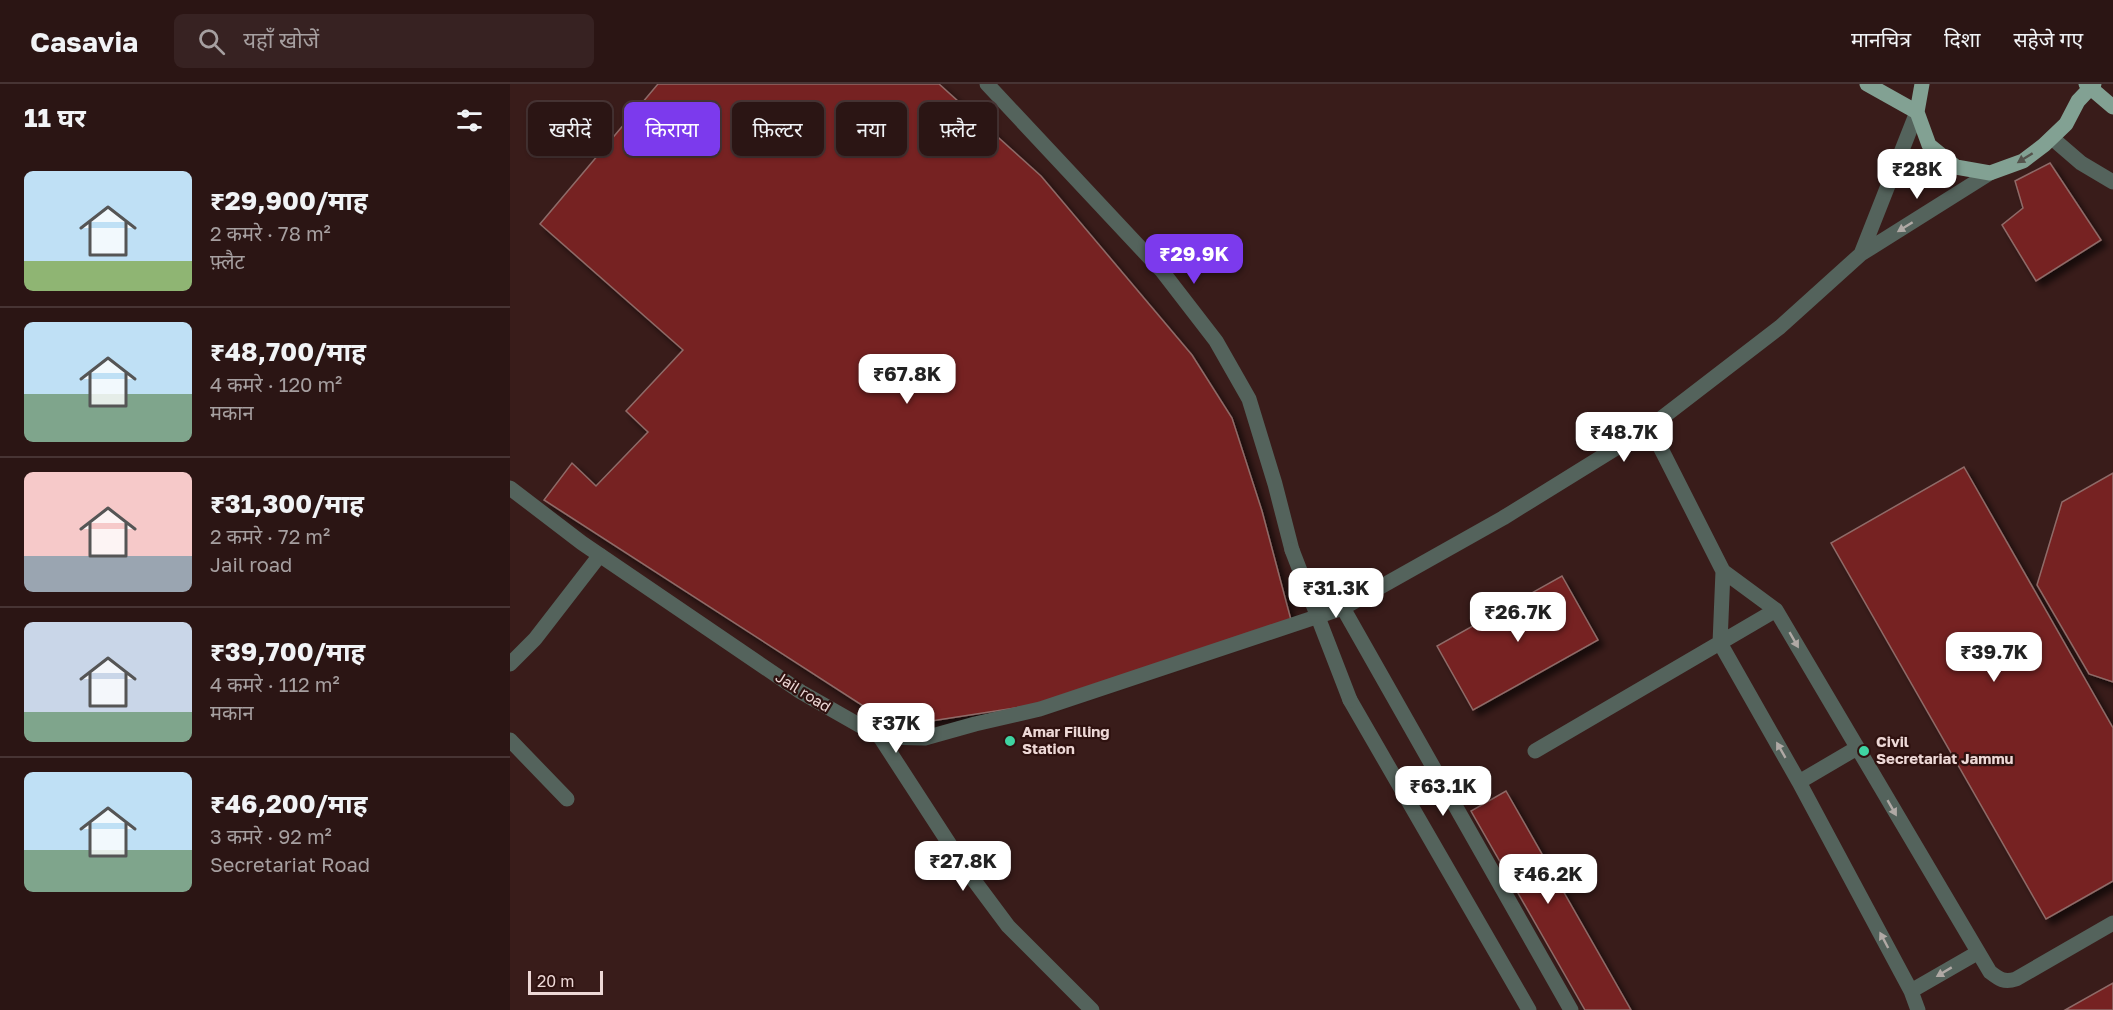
<!DOCTYPE html>
<html lang="hi">
<meta charset="utf-8">
<style>
body{margin:0;font-family:"Golos Text","Noto Sans Devanagari",sans-serif;background:#372222;color:#f1f3f6;height:100vh;display:flex;flex-direction:column;font-size:22px;white-space:nowrap}
*{box-sizing:border-box;margin:0}
p{font-size:20px;color:#a69fa0}
.icon{flex:none;width:33px;height:33px;fill:none;stroke:currentColor;stroke-width:2;stroke-linecap:round;stroke-linejoin:round}
.map{position:relative;flex:1;overflow:hidden}
.sheet{display:flex;flex-direction:column;background:#2b1514;width:510px}
.sheet>*{flex:none}
.top-card{position:absolute;left:18px;top:18px;width:570px;height:54px;display:flex;gap:12px}
.scale{position:absolute;left:18px;bottom:15px;width:75px;box-sizing:border-box;padding-left:6px;border:3px solid #edd8d6;border-top:0;font-size:16px;line-height:21px;white-space:nowrap;color:#edd8d6;-webkit-text-stroke:4px #2f1210;paint-order:stroke}
.price{position:absolute;translate:-50% -51px;padding:0 14px;border-radius:12px;background:#fff;color:#222;font-size:20px;line-height:39px;filter:drop-shadow(0 2px 3px #0008)}
.price::after{content:'';position:absolute;left:50%;top:36px;width:18px;height:14px;margin-left:-9px;background:inherit;clip-path:polygon(0 0,100% 0,50% 100%)}
.price.current{background:#7c3aed;color:#fff}
ul{padding:0;list-style:none}
li{display:flex;align-items:center;gap:18px;height:150px;padding:0 24px}
li+li{border-top:2px solid #473434}
li span{display:grid;place-items:center;flex:none;width:168px;height:120px;border-radius:9px;color:#555}
li>.icon{margin-inline-start:auto}
span .icon{width:72px;height:72px;fill:#fffc;stroke-width:1}
li b{font-size:26px}
h2{display:flex;justify-content:space-between;align-items:center;height:72px;padding:0 24px;font-size:26px}
.pill{padding:0 21px;border-radius:9px;background:#2b1514;box-shadow:0 2px 4px #0004,0 0 0 2px #473434;font-size:21px;line-height:54px}
.pill.current{background:#7c3aed;color:#fff}
header{display:flex;align-items:center;gap:36px;box-sizing:border-box;height:84px;padding:0 30px;background:#2b1514;border-bottom:2px solid #473434}
header strong{font-size:28px}
nav{display:flex;gap:33px;margin-inline-start:auto;font-size:21px}
.search{width:420px;height:54px;background:#372222;display:flex;align-items:center;gap:15px;box-sizing:border-box;padding:0 21px;border-radius:9px;color:#a69fa0;font-size:22px}
main{display:flex;flex:1;min-height:0}
.map>svg:first-child{display:block}
.building{fill:#762120;stroke:#8f6b68;stroke-width:1.5;filter:url(#shadow)}
.lines{fill:none;stroke-linecap:round;stroke-linejoin:round}
.minor{stroke:#54635c;stroke-width:15}
.major{stroke:#82a193;stroke-width:15}
.minor-bridge{stroke:#54635c;stroke-width:15}
.oneway{fill:#54524b}
.oneway2{fill:#b0a9a5}
.poi-dot{fill:#3fd4a2;stroke:#2f1210;stroke-width:2}
.labels{text-anchor:middle;stroke-width:4.5;stroke-linejoin:round;paint-order:stroke}
.street-label{font-size:15px;fill:#edd8d6;stroke:#2f1210}
.poi-label{font-size:15px;font-weight:bold;fill:#edd8d6;stroke:#2f1210;text-anchor:start}
</style>
<header>
<strong>Casavia</strong>
<div class="search"><svg class="icon" aria-label="search" viewBox="0 0 24 24"><circle cx="10" cy="10" r="6"/><path d="M15 15l6 6"/></svg>यहाँ खोजें</div>
<nav><a>मानचित्र</a><a>दिशा</a><a>सहेजे गए</a></nav>
</header>
<main>
<section class="sheet">
<h2>11 घर<svg class="icon" aria-label="filters" viewBox="0 0 24 24"><path d="M4 7h16M4 17h16"/><circle cx="9" cy="7" r="2"/><circle cx="15" cy="17" r="2"/></svg></h2>
<ul>
<li><span style="background:linear-gradient(#bfe0f5 75%,#8fb573 0)"><svg class="icon" aria-label="home" viewBox="0 0 24 24"><path d="M3 11l9-7 9 7M6 9v11h12V9"/></svg></span><div><b>₹29,900/माह</b><p>2 कमरे · 78 m²</p><p>फ़्लैट</p></div></li>
<li><span style="background:linear-gradient(#bfe0f5 60%,#7fa58c 0)"><svg class="icon" aria-label="home" viewBox="0 0 24 24"><path d="M3 11l9-7 9 7M6 9v11h12V9"/></svg></span><div><b>₹48,700/माह</b><p>4 कमरे · 120 m²</p><p>मकान</p></div></li>
<li><span style="background:linear-gradient(#f6c9c9 70%,#9aa5b1 0)"><svg class="icon" aria-label="home" viewBox="0 0 24 24"><path d="M3 11l9-7 9 7M6 9v11h12V9"/></svg></span><div><b>₹31,300/माह</b><p>2 कमरे · 72 m²</p><p>Jail road</p></div></li>
<li><span style="background:linear-gradient(#c9d6e8 75%,#7fa58c 0)"><svg class="icon" aria-label="home" viewBox="0 0 24 24"><path d="M3 11l9-7 9 7M6 9v11h12V9"/></svg></span><div><b>₹39,700/माह</b><p>4 कमरे · 112 m²</p><p>मकान</p></div></li>
<li><span style="background:linear-gradient(#bfe0f5 65%,#7fa58c 0)"><svg class="icon" aria-label="home" viewBox="0 0 24 24"><path d="M3 11l9-7 9 7M6 9v11h12V9"/></svg></span><div><b>₹46,200/माह</b><p>3 कमरे · 92 m²</p><p>Secretariat Road</p></div></li>
</ul>
</section>
<div class="map">
<svg width="1603" height="926" viewBox="0 0 1603 926">
<defs>
<filter id="shadow"><feDropShadow dx="5.5" dy="5.5" stdDeviation="3" flood-color="#0009"/></filter>
</defs>
<rect width="100%" height="100%" fill="#391c1a"/>
<path class="building" d="M148,0H429L531,92L682,271L722,334L752,427L781,536L531,620L421,637L361,627L34,416L62,379L86,402L138,348L116,327L173,266L30,140Z
M1540,79L1591,156L1526,197L1492,141L1513,124L1505,97Z
M1454,383L1603,644V797L1536,835L1321,459Z
M1603,389V598L1579,590L1527,501L1552,418Z
M1052,492L1088,556L963,626L927,562Z
M996,707L1121,926H1075L961,727Z
M1603,899V926H1555Z"/>
<g class="lines">
<path class="minor" d="M477,0L652,187L706,257L739,315L765,400L782,466
M1542,54L1571,79L1603,98
M1351,170L1407,28
M1140,343L1213,487L1266,526L1480,888C1489,895 1494,899 1506,895L1603,839
M0,404L72,459L291,608L370,653L415,654L465,640L530,625L833,524L993,434L1140,343L1270,243L1351,170L1480,89
M1213,487L1210,559L1289,698L1401,907L1408,926
M833,524L1061,926
M0,580L25,555L90,471
M840,616L1019,926
M370,653L457,787L498,842L582,926
M0,656L57,715
M1025,667L1266,526
M1289,698L1347,664
M1401,907L1467,869"/>
<path class="major" d="M1357,0L1407,28
M1412,0L1407,28L1419,61L1446,83L1480,89L1513,77L1534,61L1556,40L1568,17L1584,0
M1576,0L1603,23"/>
<path class="minor-bridge" d="M782,466L840,616"/>
</g>
<defs><path id="oneway-solid" d="M-6-.8H1V-3.2L6.5 0L1 3.2V.8H-6Z" transform="scale(1.5)"/></defs>
<use class="oneway" href="#oneway-solid" transform="translate(1515 74) rotate(148)"/>
<g class="oneway2">
<use href="#oneway-solid" transform="translate(1395 143) rotate(148)"/>
<use href="#oneway-solid" transform="translate(1284 556) rotate(60)"/>
<use href="#oneway-solid" transform="translate(1271 666) rotate(-120)"/>
<use href="#oneway-solid" transform="translate(1382 724) rotate(60)"/>
<use href="#oneway-solid" transform="translate(1374 856) rotate(-118)"/>
<use href="#oneway-solid" transform="translate(1434 888) rotate(149)"/>
</g>
<g class="poi-dot">
<circle cx="500" cy="657" r="6"/>
<circle cx="1354" cy="667" r="6"/>
</g>
<g class="labels">
<g class="street-label">
<text transform="translate(293 608) rotate(32)" y="5">Jail road</text>
</g>
<g class="poi-label">
<text x="512" y="653">Amar Filling<tspan x="512" dy="17">Station</tspan></text>
<text x="1366" y="663">Civil<tspan x="1366" dy="17">Secretariat Jammu</tspan></text>
</g>
</g>
</svg>
<div class="scale">20 m</div>
<b class="price" style="left:1407px;top:116px">₹28K</b>
<b class="price current" style="left:684px;top:201px">₹29.9K</b>
<b class="price" style="left:397px;top:321px">₹67.8K</b>
<b class="price" style="left:1114px;top:379px">₹48.7K</b>
<b class="price" style="left:826px;top:535px">₹31.3K</b>
<b class="price" style="left:1008px;top:559px">₹26.7K</b>
<b class="price" style="left:1484px;top:599px">₹39.7K</b>
<b class="price" style="left:386px;top:670px">₹37K</b>
<b class="price" style="left:933px;top:733px">₹63.1K</b>
<b class="price" style="left:453px;top:808px">₹27.8K</b>
<b class="price" style="left:1038px;top:821px">₹46.2K</b>
<div class="top-card">
<a class="pill">खरीदें</a>
<a class="pill current">किराया</a>
<a class="pill">फ़िल्टर</a>
<a class="pill">नया</a>
<a class="pill">फ़्लैट</a>
</div>
</div>
</main>
